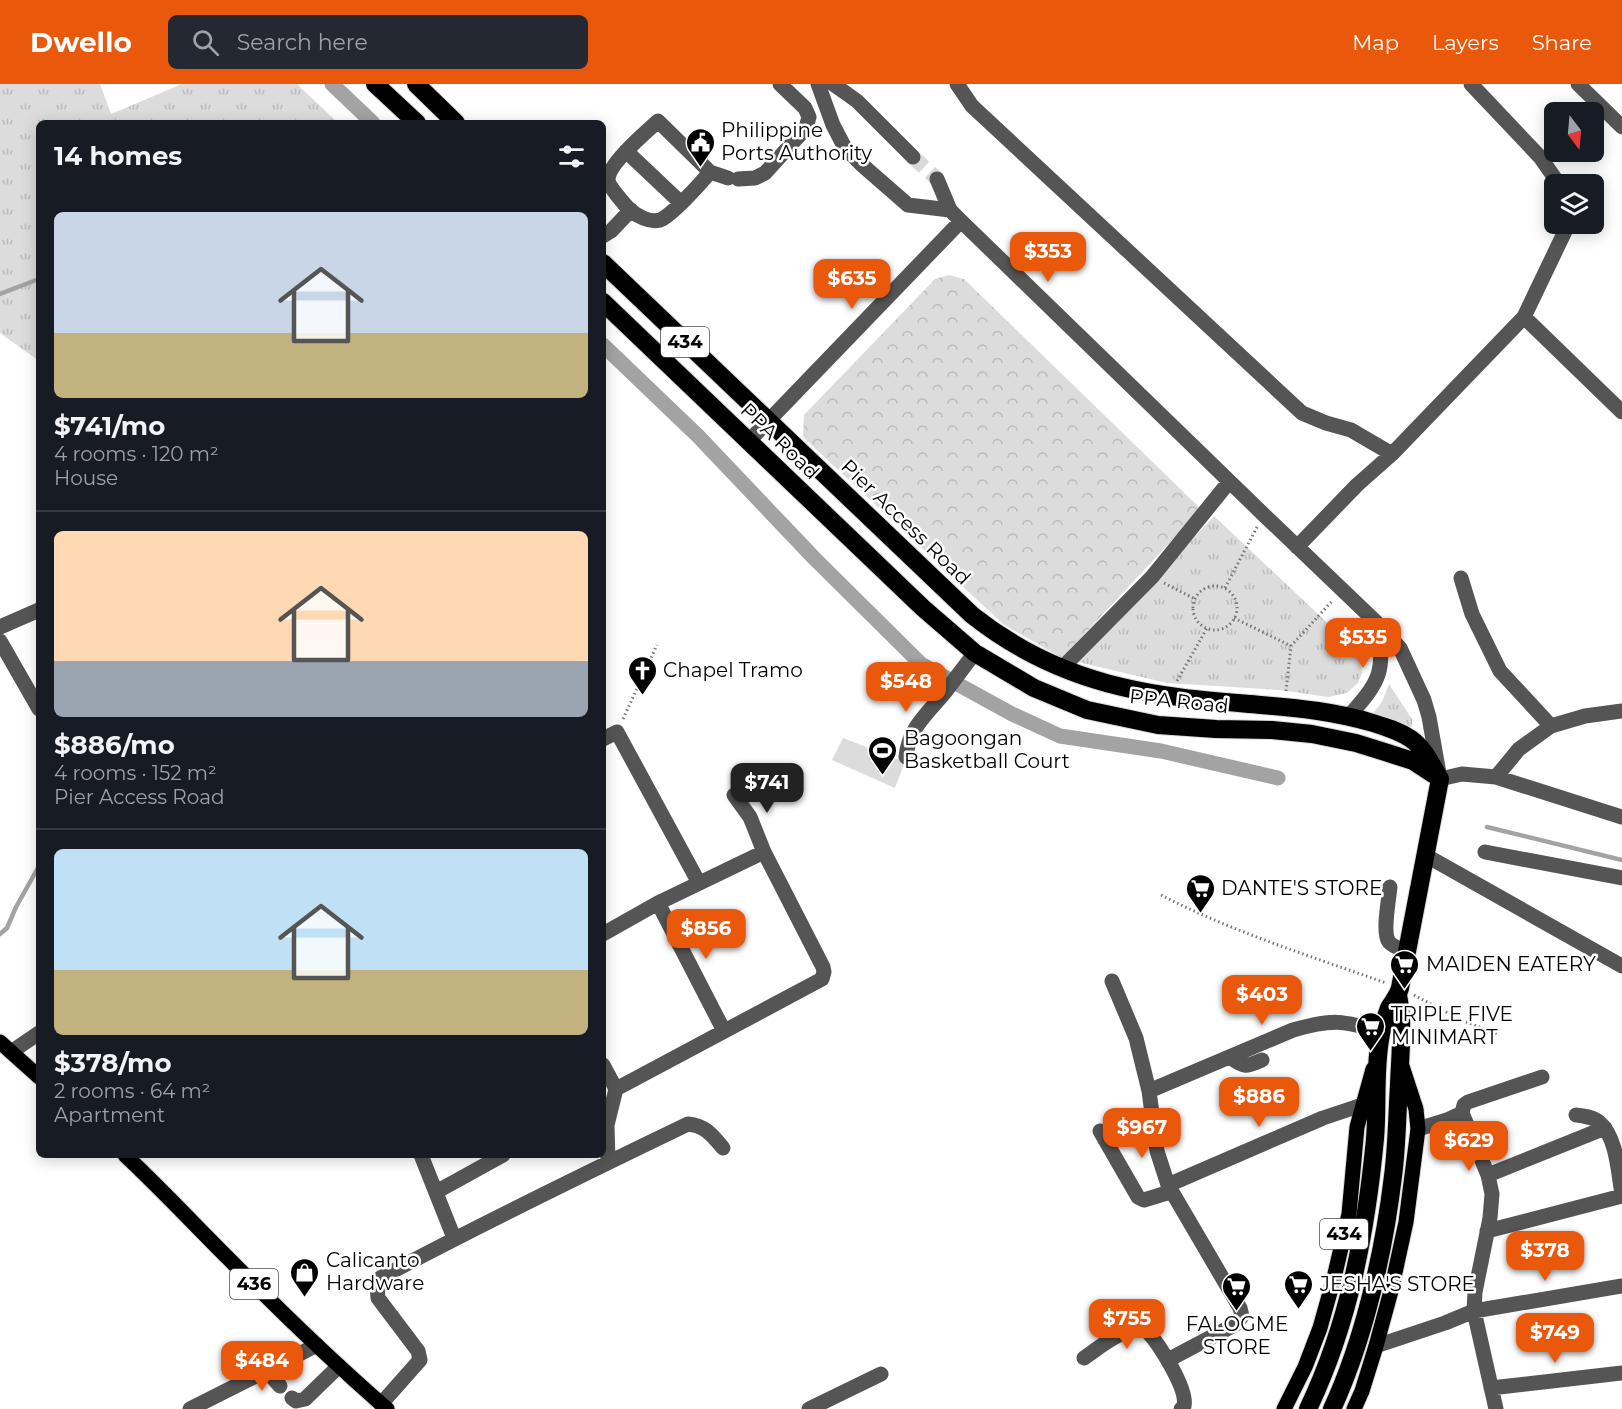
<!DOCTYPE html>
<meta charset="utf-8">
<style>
body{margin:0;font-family:Montserrat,sans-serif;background:#242831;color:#f1f3f6;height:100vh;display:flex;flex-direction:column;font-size:22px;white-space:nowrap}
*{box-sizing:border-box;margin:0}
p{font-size:20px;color:#9ea1a6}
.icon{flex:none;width:33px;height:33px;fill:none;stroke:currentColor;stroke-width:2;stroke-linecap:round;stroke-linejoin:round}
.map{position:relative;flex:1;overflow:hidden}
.drawer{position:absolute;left:36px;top:36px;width:570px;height:1038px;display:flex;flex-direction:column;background:#171b24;border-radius:9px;box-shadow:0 3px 15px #0003}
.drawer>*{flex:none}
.needle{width:39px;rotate:164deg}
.fabs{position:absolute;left:1544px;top:18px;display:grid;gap:12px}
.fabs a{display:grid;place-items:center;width:60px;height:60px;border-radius:9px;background:#171b24;box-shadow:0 3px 15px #0003;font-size:30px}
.price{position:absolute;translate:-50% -51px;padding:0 14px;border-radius:12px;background:#ea580c;color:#fff;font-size:20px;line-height:39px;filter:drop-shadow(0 2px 3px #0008)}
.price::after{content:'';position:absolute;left:50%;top:36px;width:18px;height:14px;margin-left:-9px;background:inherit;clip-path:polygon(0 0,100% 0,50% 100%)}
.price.on{background:#222;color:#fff}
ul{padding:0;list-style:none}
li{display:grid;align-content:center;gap:12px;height:318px;padding:0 18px}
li+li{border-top:2px solid #363941}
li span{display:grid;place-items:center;height:186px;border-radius:9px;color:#555}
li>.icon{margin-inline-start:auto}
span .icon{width:108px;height:108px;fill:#fffc;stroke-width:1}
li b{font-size:26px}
h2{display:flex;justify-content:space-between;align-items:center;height:72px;padding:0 18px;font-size:26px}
header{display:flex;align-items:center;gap:36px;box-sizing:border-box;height:84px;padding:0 30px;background:#ea580c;color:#fff}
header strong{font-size:28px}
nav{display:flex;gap:33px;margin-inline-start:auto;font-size:21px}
.search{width:420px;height:54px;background:#242831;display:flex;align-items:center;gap:15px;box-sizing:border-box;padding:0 21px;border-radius:9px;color:#9ea1a6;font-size:22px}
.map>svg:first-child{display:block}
.grass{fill:url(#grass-tufts)}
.forest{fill:url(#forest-crowns)}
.pitch{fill:#dcdcdc}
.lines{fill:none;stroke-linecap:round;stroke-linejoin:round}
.stream{stroke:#a3a3a3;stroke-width:4.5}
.canal{stroke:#a3a3a3;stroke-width:15}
.minor-tunnel{stroke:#d9d9d9;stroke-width:15;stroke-dasharray:15 8;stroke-linecap:butt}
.major-casing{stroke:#dbdbdb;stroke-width:17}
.highway-casing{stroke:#dbdbdb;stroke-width:20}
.path{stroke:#777;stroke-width:3;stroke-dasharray:1.5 3;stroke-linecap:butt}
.minor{stroke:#555;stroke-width:15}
.major{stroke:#000;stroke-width:15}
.highway{stroke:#000;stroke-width:18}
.labels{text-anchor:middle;stroke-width:5;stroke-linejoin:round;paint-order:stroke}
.shield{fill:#fff;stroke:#4c4c4c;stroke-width:1.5}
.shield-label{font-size:18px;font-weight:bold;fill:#000}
.poi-label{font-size:20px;fill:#000;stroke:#fff;text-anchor:start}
.street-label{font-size:20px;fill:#000;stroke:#fff}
</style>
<header>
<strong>Dwello</strong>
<div class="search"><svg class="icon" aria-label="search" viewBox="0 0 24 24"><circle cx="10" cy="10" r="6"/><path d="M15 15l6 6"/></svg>Search here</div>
<nav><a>Map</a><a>Layers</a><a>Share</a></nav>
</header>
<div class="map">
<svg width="1622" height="1325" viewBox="0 0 1622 1325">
<defs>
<pattern id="grass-tufts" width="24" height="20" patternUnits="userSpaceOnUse" patternTransform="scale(1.5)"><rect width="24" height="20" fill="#dcdcdc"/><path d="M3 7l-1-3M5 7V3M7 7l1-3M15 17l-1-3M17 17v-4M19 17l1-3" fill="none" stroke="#bbb"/></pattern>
<pattern id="forest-crowns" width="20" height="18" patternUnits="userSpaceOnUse" patternTransform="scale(1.5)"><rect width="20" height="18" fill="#dcdcdc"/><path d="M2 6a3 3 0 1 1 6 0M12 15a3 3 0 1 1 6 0" fill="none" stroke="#bbb"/></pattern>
</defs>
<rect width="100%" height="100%" fill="#fff"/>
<path class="grass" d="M0,0H100L111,30L182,0H297L338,39H39V277L0,249Z
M1214,432L1338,549L1354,566L1361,577L1362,589L1358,599L1347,609L1328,613L1280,606L1167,599L1078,578Z
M1389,600L1412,635V643L1402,642L1370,633L1382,618Z"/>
<path class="forest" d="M949,191L964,195L1201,425L1062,574L1003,540L803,353L804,331L935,195Z"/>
<path class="pitch" d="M843,654L905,678L895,704L832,676Z"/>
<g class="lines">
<path class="stream" d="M0,210L39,195
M1487,743L1622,776
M0,850L7,844L16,823L39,782"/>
<path class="canal" d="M332,0L373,39
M603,261L698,352L814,474L921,580L1012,630L1060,652L1161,667L1278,694"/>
<path class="minor-tunnel" d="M913,73L937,95"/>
<defs>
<path id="major" d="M0,958L39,993
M125,1071C160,1104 194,1140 228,1174C279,1226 332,1277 387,1325
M1284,1325L1305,1283L1320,1244L1334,1194L1349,1130L1357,1043L1373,985
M1354,1325L1362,1307L1376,1262L1391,1207L1406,1138L1418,1045L1416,1025L1401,979"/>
<path id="highway" d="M375,0L417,39
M416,0L456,39
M603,179L972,531C1016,566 1067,590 1122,603C1167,614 1215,617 1261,621C1299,624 1337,628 1373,639C1386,643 1399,647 1411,655C1424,664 1432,681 1440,695
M603,218L923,524L975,569L1034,604L1087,626L1158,641L1216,645L1272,646L1312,650L1356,659L1388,669L1413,677L1436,692
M1308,1325C1349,1239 1366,1149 1375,1055C1378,1021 1374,985 1381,950C1383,942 1386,932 1389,924C1393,917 1398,912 1400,904L1440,695
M1332,1325C1364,1256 1384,1168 1393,1092C1397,1062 1397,1032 1399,1001C1400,972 1404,939 1398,911"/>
</defs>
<use href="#major" class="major-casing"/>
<use href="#highway" class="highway-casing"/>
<path class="path" d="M1164,499L1195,515
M1193 524a22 22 0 1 1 44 0a22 22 0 1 1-44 0Z
M1225,504L1257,443
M1234,534L1291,562
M1177,597L1207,544
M1286,607L1291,562L1333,516
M623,635L657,561
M1161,811C1233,848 1310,872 1386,899
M1414,911L1461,936L1498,950"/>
<path class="minor" d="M818,0L833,41L845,64L861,80L908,121L950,126
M833,0L857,17L913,73
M957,0L972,22L1302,329L1326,339L1351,346L1392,370
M1471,0L1540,73L1559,100
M1578,0L1622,43
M626,67L681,119
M710,88C701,99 671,132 660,136C650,139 637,132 630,126C625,121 609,103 608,96C607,81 647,47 658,37L710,88L728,94
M738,95L755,94L765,89L806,44L809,33L805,24L780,0
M937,95L950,126L961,137L1264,431L1377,539L1400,564L1424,616L1429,633L1440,695L1462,690L1496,693L1622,733
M603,152L611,147L631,126
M1524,233L1622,328
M748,358L961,137
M1297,463L1357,401L1392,370L1524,233L1567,143L1566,140
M1461,494L1472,530L1500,587L1551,642
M0,543L39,526
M0,557L39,625
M1062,584L1152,493L1229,398
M1349,632C1382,595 1385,587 1377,539
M603,655L617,648L699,799
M906,673C909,643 928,629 946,607C956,594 965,581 975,569
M1496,693L1519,665L1551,642L1585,632L1622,627
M1485,768L1622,794
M1425,771L1622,882
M1390,803C1389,815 1382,849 1389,858C1393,863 1401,865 1407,867
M658,819L724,947
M603,850L658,819L764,768
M1112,897L1136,954L1149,1007L1157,1067L1168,1101L1240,1224L1242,1232L1236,1240L1168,1276
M11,968L39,949
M1231,974C1245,984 1246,983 1262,976
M603,981L616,1005L607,1041L608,1078
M616,1005L822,895L824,888L823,883L764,768L750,733L734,711
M1149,1007L1293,946C1332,935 1343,936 1381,948
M1462,1029L1488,1091L1492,1110L1490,1134L1475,1208L1474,1227L1496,1325
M1576,1031C1584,1032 1593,1033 1599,1038C1617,1053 1618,1088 1622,1110
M1418,1045L1447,1036L1462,1029L1464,1021L1468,1018L1542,993
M1100,1047L1138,1113L1144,1116L1170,1108
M421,1071L454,1154
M1488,1091L1605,1044
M1168,1101L1323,1034L1362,1021
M436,1108L503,1071
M1487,1147L1622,1112
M1376,1262L1445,1239L1474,1227L1622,1202
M1084,1274C1100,1263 1128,1239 1147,1247C1159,1260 1188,1305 1184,1322L1181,1325
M267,1287L280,1302
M1491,1304L1622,1289
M292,1314L296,1317L305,1315L339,1282
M381,1320L420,1276L418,1267L378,1214L377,1202L380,1194C481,1140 584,1090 688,1040C706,1042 712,1051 723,1064
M190,1325L317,1261
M809,1325L881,1290"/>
<use href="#major" class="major"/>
<use href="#highway" class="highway"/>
</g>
<defs>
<symbol id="civic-pin" viewBox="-11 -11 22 30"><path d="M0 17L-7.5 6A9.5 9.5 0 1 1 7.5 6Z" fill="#000" stroke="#fff"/><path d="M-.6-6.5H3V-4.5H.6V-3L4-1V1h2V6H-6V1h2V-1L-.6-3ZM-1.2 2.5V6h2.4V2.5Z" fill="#fff"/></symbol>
<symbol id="church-pin" viewBox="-11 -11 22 30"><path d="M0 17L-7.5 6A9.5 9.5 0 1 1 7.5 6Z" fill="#000" stroke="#fff"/><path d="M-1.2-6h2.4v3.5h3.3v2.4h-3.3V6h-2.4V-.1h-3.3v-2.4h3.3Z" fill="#fff"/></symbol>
<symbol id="stadium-pin" viewBox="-11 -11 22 30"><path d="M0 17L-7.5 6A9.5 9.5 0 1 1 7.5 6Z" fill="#000" stroke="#fff"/><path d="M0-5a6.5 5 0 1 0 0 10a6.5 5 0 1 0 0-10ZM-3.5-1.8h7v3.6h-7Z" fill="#fff"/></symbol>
<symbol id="supermarket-pin" viewBox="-11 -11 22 30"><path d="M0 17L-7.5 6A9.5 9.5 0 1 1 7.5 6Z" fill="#000" stroke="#fff"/><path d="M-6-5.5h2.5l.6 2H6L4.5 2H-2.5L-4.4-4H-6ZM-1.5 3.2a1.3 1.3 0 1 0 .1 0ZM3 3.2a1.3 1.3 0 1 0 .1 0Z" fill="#fff"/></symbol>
<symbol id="shop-pin" viewBox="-11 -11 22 30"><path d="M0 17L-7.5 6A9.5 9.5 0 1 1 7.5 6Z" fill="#000" stroke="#fff"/><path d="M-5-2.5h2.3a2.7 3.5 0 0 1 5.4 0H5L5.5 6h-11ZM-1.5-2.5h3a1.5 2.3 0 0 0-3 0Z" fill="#fff"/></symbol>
</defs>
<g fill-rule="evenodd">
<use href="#civic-pin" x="684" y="42" width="33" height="45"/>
<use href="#church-pin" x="626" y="570" width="33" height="45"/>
<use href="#stadium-pin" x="866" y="650" width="33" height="45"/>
<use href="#supermarket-pin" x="1184" y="788" width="33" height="45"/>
<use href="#supermarket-pin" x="1388" y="864" width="33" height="45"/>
<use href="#supermarket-pin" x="1354" y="926" width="33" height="45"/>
<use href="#shop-pin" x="288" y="1172" width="33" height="45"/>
<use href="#supermarket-pin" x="1282" y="1184" width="33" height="45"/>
<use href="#supermarket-pin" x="1220" y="1186" width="33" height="45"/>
</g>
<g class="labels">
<g class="shield">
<rect x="661" y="243" width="48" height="30" rx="4.5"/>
<rect x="1320" y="1135" width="48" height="30" rx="4.5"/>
<rect x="230" y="1185" width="48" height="30" rx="4.5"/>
</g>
<g class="shield-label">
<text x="685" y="264">434</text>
<text x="1344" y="1156">434</text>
<text x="254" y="1206">436</text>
</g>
<g class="poi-label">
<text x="721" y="53">Philippine<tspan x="721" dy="23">Ports Authority</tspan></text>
<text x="663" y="593">Chapel Tramo</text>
<text x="904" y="661">Bagoongan<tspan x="904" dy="23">Basketball Court</tspan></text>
<text x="1221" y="811">DANTE'S STORE</text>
<text x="1426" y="887">MAIDEN EATERY</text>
<text x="1391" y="937">TRIPLE FIVE<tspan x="1391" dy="23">MINIMART</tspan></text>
<text x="326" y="1183">Calicanto<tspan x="326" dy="23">Hardware</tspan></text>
<text x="1320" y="1207">JESHA'S STORE</text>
<text x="1237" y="1247" text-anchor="middle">FALOGME<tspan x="1237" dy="23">STORE</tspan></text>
</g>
<g class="street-label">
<text transform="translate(780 357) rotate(44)" y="7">PPA Road</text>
<text transform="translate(906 438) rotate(44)" y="7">Pier Access Road</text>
<text transform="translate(1179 617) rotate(6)" y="7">PPA Road</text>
</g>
</g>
</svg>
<div class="fabs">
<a><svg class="needle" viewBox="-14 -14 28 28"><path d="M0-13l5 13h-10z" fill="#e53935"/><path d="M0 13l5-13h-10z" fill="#9ea1a6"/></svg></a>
<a><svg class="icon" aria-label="layers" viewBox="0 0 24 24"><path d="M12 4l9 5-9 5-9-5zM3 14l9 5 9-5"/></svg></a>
</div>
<b class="price" style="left:1048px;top:199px">$353</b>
<b class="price" style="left:852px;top:226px">$635</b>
<b class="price" style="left:1363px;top:585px">$535</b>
<b class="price" style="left:906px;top:629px">$548</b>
<b class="price on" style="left:767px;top:730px">$741</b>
<b class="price" style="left:706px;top:876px">$856</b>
<b class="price" style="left:1262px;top:942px">$403</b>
<b class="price" style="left:1259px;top:1044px">$886</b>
<b class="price" style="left:1142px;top:1075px">$967</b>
<b class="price" style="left:1469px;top:1088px">$629</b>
<b class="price" style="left:1545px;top:1198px">$378</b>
<b class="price" style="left:1127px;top:1266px">$755</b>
<b class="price" style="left:1555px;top:1280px">$749</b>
<b class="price" style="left:262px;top:1308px">$484</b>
<section class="drawer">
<h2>14 homes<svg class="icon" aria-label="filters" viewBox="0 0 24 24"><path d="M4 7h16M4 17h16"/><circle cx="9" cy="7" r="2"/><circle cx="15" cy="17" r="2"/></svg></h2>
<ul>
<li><span style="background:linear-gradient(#c9d6e8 65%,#c2b280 0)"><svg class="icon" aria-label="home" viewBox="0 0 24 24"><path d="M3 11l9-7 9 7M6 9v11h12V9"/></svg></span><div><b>$741/mo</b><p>4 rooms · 120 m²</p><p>House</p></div></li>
<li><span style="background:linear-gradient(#ffd9b3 70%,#9aa5b1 0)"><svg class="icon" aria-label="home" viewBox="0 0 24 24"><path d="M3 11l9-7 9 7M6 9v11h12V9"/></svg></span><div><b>$886/mo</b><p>4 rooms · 152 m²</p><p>Pier Access Road</p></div></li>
<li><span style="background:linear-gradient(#bfe0f5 65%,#c2b280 0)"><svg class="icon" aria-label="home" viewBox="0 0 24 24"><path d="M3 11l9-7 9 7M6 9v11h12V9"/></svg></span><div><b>$378/mo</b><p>2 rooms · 64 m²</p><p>Apartment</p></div></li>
</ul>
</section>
</div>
